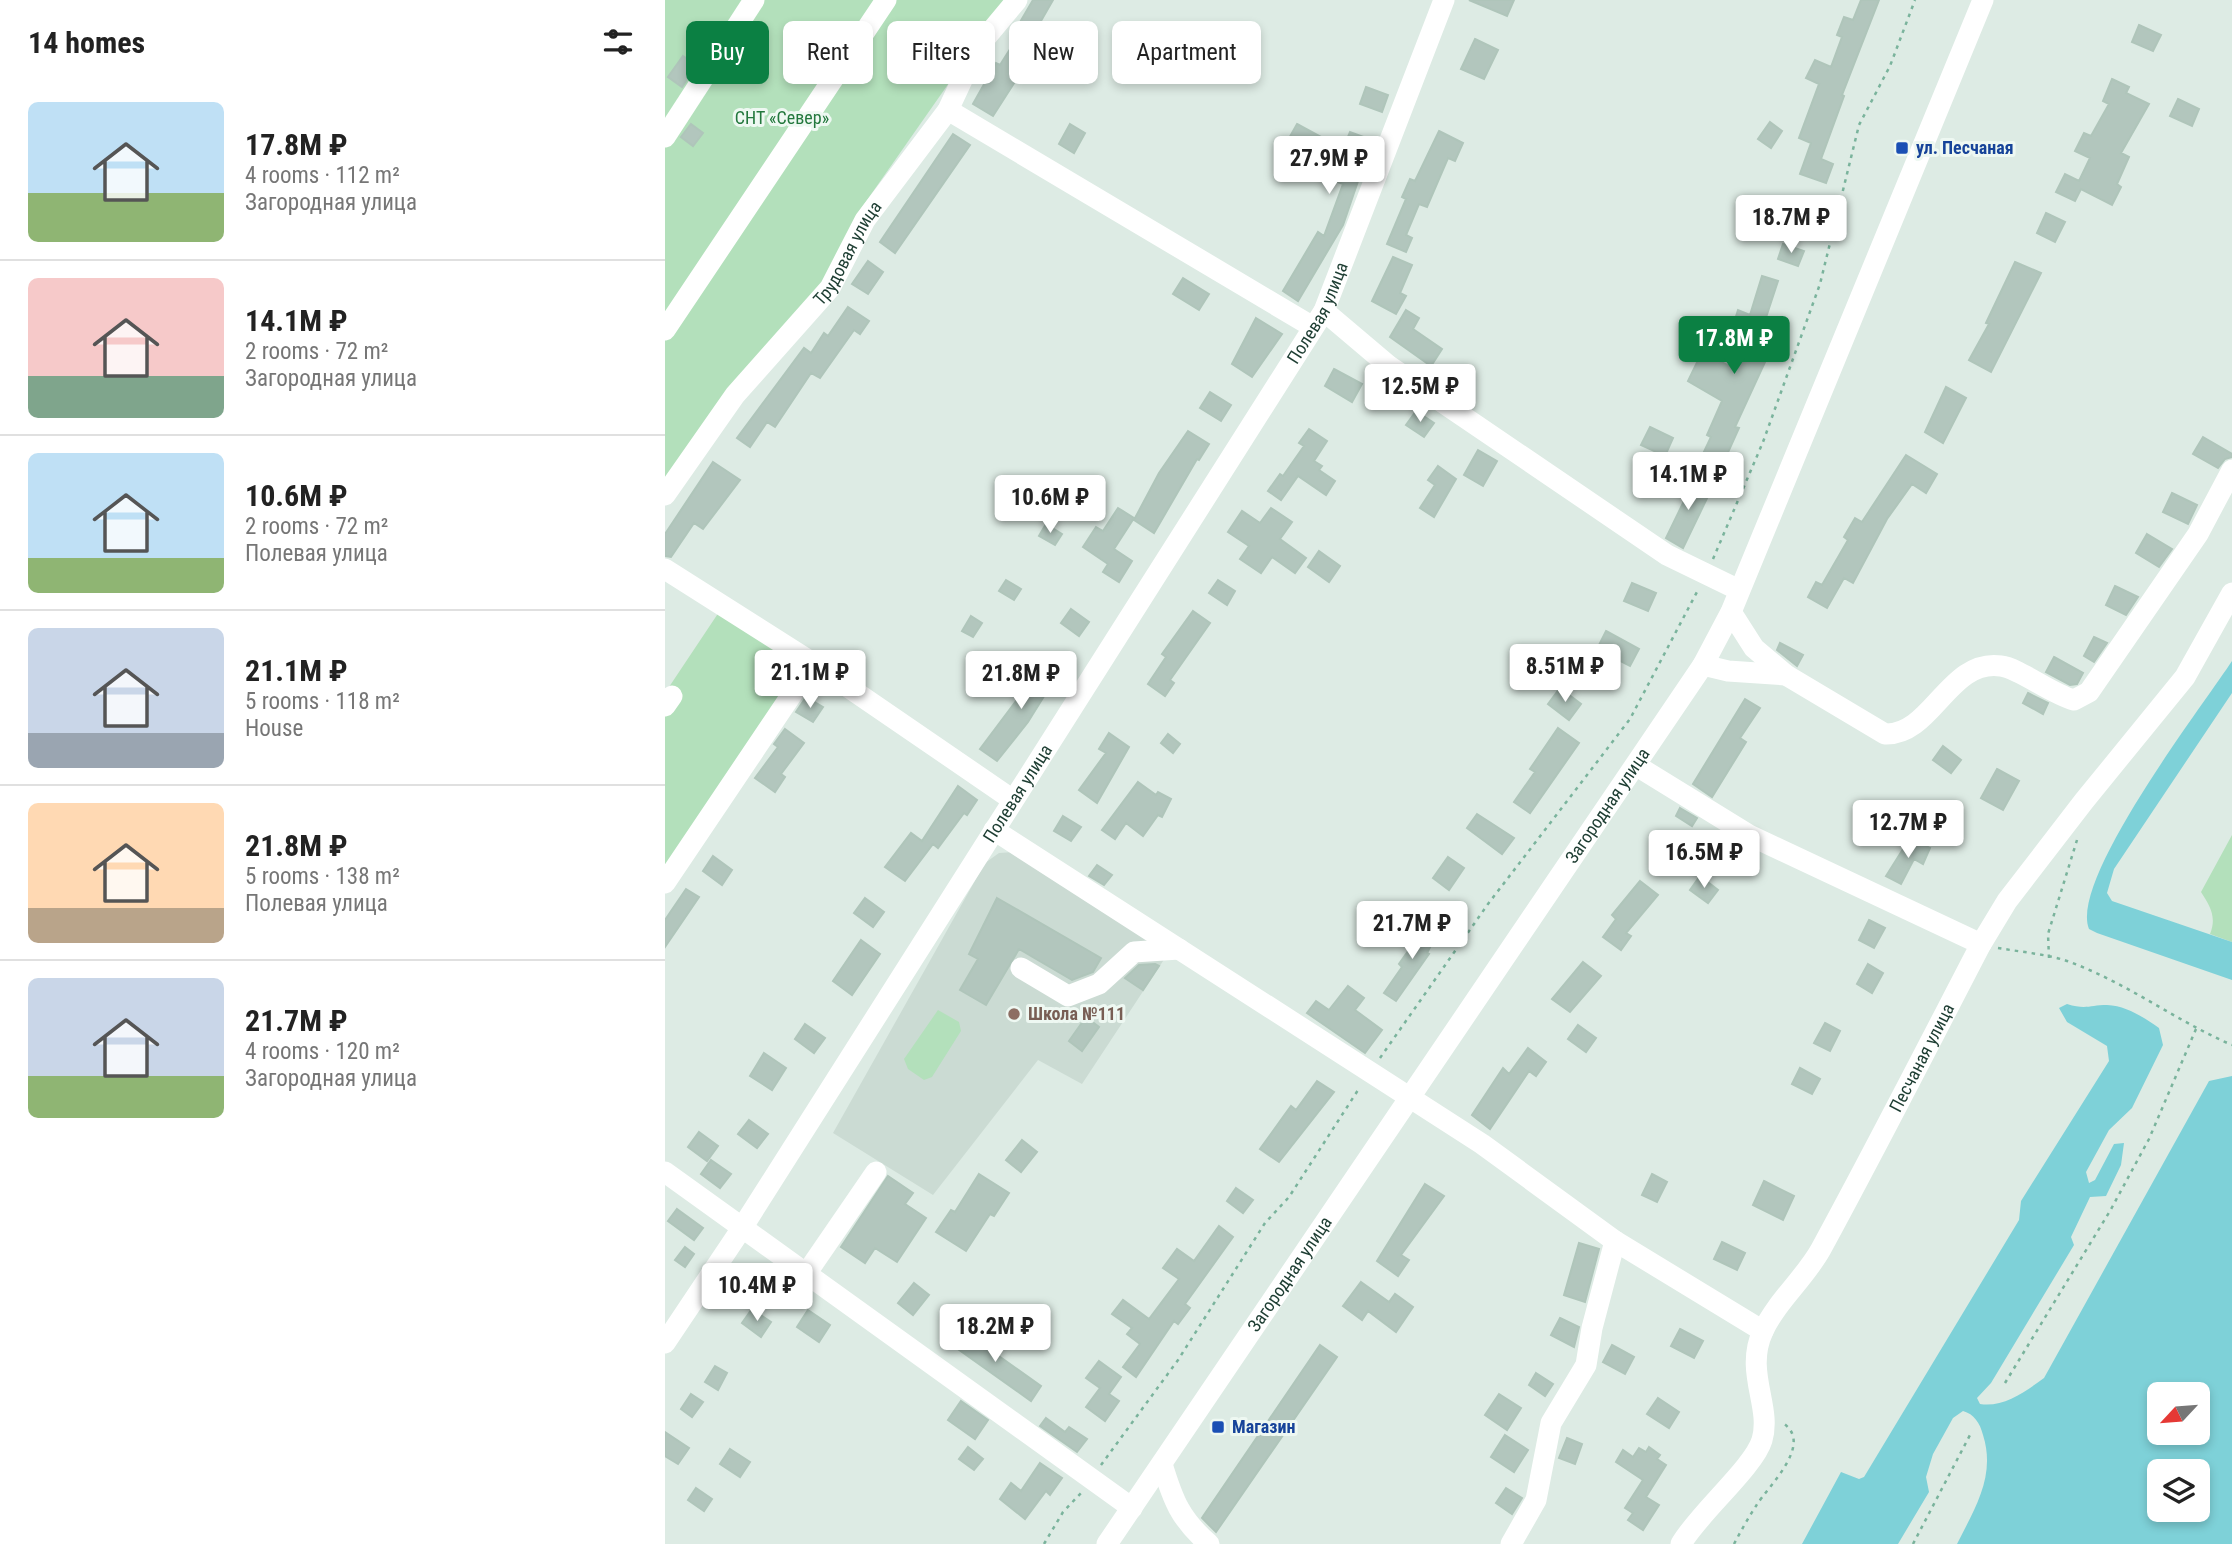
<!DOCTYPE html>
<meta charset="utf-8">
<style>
body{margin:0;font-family:"Roboto Condensed",sans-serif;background:#f6f6f6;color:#222;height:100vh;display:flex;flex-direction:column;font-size:26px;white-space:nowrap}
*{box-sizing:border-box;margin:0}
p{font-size:23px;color:#767676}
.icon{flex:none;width:38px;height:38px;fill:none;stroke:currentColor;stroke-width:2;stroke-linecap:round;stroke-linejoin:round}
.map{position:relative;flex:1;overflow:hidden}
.drawer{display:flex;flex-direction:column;background:#fff;width:665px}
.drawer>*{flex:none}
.guide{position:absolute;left:21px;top:21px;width:665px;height:63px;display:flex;gap:14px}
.needle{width:46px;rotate:244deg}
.fabs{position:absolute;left:1482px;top:1382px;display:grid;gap:14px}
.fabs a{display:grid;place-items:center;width:63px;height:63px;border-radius:10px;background:#fff;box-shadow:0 4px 10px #0003;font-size:35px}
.price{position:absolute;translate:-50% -60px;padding:0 16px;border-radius:7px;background:#fff;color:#222;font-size:23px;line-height:46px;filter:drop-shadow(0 2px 4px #0008)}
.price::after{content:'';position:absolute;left:50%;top:42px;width:21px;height:16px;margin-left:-10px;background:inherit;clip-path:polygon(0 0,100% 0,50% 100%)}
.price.on{background:#0b8043;color:#fff}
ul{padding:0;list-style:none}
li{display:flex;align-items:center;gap:21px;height:175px;padding:0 28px}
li+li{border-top:2px solid #e0e0e0}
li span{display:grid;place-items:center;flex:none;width:196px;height:140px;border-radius:10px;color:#555}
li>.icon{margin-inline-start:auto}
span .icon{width:84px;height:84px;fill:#fffc;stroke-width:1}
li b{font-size:30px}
h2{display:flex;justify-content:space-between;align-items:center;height:84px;padding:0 28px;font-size:30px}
.chip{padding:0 24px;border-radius:10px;background:#fff;box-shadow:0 4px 10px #0003;font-size:24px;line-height:63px}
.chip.on{background:#0b8043;color:#fff}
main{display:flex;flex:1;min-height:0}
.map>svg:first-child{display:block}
.built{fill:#cbdbd3}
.green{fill:#b3e0bb}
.water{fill:#7ed1d8;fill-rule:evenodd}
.building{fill:#b2c6bd;stroke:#afc5ba;stroke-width:2}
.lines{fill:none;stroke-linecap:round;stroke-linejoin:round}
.path{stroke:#7ab39c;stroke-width:2.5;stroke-dasharray:3.5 5;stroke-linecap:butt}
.minor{stroke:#fff;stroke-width:21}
.transit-dot{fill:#1a4fb4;stroke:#eef8f2;stroke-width:2.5}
.education-dot{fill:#8d6e63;stroke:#eef8f2;stroke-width:2.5}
.labels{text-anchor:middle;stroke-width:6;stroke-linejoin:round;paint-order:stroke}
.park-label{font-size:18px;fill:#23783d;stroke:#eef8f2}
.transit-label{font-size:18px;font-weight:bold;fill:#164399;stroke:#eef8f2;text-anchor:start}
.street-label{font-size:18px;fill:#1d3d32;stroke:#eef8f2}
.education-label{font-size:18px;font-weight:bold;fill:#785e54;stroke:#eef8f2;text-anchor:start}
</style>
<main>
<section class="drawer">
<h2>14 homes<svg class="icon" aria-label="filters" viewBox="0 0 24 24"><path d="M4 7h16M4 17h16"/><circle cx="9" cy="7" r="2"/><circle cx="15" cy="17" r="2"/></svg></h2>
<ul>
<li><span style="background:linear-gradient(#bfe0f5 65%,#8fb573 0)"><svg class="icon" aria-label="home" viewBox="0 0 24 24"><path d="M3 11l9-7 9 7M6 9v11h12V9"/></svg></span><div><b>17.8M ₽</b><p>4 rooms · 112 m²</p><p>Загородная улица</p></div></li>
<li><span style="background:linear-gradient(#f6c9c9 70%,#7fa58c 0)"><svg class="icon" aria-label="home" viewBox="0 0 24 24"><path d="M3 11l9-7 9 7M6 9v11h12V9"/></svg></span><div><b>14.1M ₽</b><p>2 rooms · 72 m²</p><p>Загородная улица</p></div></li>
<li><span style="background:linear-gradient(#bfe0f5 75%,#8fb573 0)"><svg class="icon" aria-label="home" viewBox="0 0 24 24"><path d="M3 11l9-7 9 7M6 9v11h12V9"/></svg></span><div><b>10.6M ₽</b><p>2 rooms · 72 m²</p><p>Полевая улица</p></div></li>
<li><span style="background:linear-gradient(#c9d6e8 75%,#9aa5b1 0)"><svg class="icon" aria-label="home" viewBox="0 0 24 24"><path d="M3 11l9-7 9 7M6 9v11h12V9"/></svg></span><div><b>21.1M ₽</b><p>5 rooms · 118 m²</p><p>House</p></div></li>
<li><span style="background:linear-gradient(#ffd9b3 75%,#b9a48a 0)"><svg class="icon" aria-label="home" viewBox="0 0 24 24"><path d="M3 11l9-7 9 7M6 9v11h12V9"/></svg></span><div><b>21.8M ₽</b><p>5 rooms · 138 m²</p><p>Полевая улица</p></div></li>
<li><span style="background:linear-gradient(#c9d6e8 70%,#8fb573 0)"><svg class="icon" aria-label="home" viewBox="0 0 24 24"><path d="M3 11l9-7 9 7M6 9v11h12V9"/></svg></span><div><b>21.7M ₽</b><p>4 rooms · 120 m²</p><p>Загородная улица</p></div></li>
</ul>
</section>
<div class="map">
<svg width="1567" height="1544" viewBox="0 0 1567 1544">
<rect width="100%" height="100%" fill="#ddebe4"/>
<path class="built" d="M349,852L497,946L500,958L417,1084L373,1060L268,1195L168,1133L320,863L334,853Z"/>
<path class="green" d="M0,0H342L193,213L162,278L0,484Z
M54,612L137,666L0,868V693Z
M1567,835V942L1545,934C1552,917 1545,906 1536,892Z
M273,1010L294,1022L296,1031L267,1077L259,1080L243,1069L239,1059Z"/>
<path class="water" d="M1567,661V693L1449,869L1442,893L1447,901L1567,942V980L1432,933L1424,929C1404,880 1536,708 1567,661Z
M1402,1004C1421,1010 1425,1005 1442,1005C1462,1006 1478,1017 1494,1028L1498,1045L1467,1108L1444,1130L1421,1172L1424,1183L1430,1180L1449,1144L1459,1143L1456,1165L1441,1196L1425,1197L1406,1237L1409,1245L1326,1383L1312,1398L1315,1404C1338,1408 1361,1391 1379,1378L1544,1081L1567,1076V1544H1292C1310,1508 1331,1476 1318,1435C1315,1423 1309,1414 1298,1411L1288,1418L1268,1454L1261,1477L1264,1492L1233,1544H1137L1176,1472L1194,1479L1199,1477L1354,1220L1356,1201L1444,1061L1442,1046L1402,1022L1394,1008ZM1494,1395H1533V1433H1494ZM1494,1472H1533V1510H1494Z"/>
<path class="building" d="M368,0H388L361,47L369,52L328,116L308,104L331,63L335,65L359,27L354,24Z
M804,0H849L842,16Z
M1196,0H1214L1177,95L1179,96L1156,159L1168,164L1161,183L1135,174L1146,143L1134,138L1154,84L1141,78L1150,60L1166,67L1177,37L1172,35L1179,17L1188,20Z
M1474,25L1496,35L1488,51L1467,42Z
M810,39L833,50L819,79L796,69Z
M18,56L31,65L17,87L3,77Z
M1447,79L1464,87L1461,93L1484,104L1456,153L1464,157L1452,184L1456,187L1447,205L1416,189L1410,201L1391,192L1400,174L1414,181L1425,158L1410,151L1419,133L1426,136L1444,104L1438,101Z
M701,87L723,95L717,112L695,104Z
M1513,99L1534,109L1527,126L1505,116Z
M1105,122L1117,131L1106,148L1093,139Z
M26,124L38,133L28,146L16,137Z
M405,124L420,133L409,153L394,144Z
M632,124L678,149L685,132L707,140L678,225L633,301L618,291L653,232L659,236L678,184L657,176L662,161L623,140Z
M774,131L798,143L790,161L783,158L762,207L754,204L741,235L747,238L741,252L722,244L741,199L737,197L745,179L750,181Z
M288,134L305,145L230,253L215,242Z
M1119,202L1140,209L1134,225L1113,218Z
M1381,213L1400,222L1390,242L1372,233Z
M1118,244L1139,251L1133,266L1113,259Z
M728,257L747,265L735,293L741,296L731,314L707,301Z
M203,261L218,272L203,294L187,284Z
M1350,262L1376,273L1326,372L1304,360L1324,324L1321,323Z
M1097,276L1113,281L1088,357L1100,362L1070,427L1074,428L1056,468L1036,458L1046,437L1042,435L1057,401L1023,381L1037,352L1068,368L1083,337L1066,332L1073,310L1085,315Z
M518,278L544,294L534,310L508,294Z
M183,307L204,321L195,334L189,330L155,378L146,373L110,427L102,422L85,447L72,438L139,348L146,353L159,333L163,336Z
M741,310L754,318L748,329L777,349L766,366L725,337Z
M591,318L617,334L587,377L567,364Z
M669,369L697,384L687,402L660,386Z
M1281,387L1301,398L1278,443L1260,432Z
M545,392L566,405L556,421L535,408Z
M751,411L769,423L759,437L741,425Z
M985,427L1008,438L1000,456L976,445Z
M644,429L662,441L649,461L657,466L654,470L670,481L661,495L633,476L616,500L603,491L615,474L618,476L639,446L634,443Z
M523,431L544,444L534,460L532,459L489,533L469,520L494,473Z
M1538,437L1567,454V457L1560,459L1553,468L1528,454Z
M813,450L832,461L818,486L799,475Z
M1241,455L1272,474L1261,493L1247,484L1222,519L1188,583L1179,578L1162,608L1143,597L1151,582L1157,585L1183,540L1179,537L1190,518L1197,522Z
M48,462L75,480L38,529L29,523L6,557L0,556V534Z
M773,466L791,479L769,517L755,508L770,485L763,480Z
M1023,479L1046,490L1018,548L1001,538L1020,499L1015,497Z
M1507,493L1532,505L1523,524L1498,512Z
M453,508L469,518L449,549L467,561L454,582L438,572L443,564L418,547L431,527L438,531Z
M606,508L627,522L615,539L641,558L630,573L607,557L596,573L575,559L584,546L563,532L577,511L595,523Z
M381,524L397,534L390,545L374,536Z
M1482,534L1507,549L1494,567L1471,553Z
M654,551L675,566L664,582L643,567Z
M341,580L356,589L349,600L334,591Z
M553,580L570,591L562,605L544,593Z
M967,583L991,593L983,611L959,601Z
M1450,586L1473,597L1461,615L1441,605Z
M406,609L424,622L414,636L396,623Z
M528,611L545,623L505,680L509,683L500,696L483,684L501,657L497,654Z
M306,616L317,623L308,637L297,631Z
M941,631L974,649L965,666L932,649Z
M1429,637L1442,643L1429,662L1419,656Z
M1115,643L1138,655L1132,666L1112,650Z
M1389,657L1418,673L1412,684L1405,685L1381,672Z
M376,659L394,672L363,722L332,761L315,749L354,697Z
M895,688L916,704L904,720L883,704Z
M1363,693L1383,703L1378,714L1358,703Z
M141,697L158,707L148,722L131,712Z
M1080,699L1095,708L1075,738L1081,742L1047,797L1028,784Z
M893,728L914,743L865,813L849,802L870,772L865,769Z
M120,729L139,743L116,774L120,777L110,792L90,778L113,747L109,744Z
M444,733L464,747L432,803L414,790L441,753L434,749Z
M503,734L515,744L508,753L496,743Z
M1278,746L1296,760L1286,773L1268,760Z
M1332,769L1354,781L1338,810L1316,798Z
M473,782L491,795L493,792L506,799L497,817L493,815L478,836L461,823L450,839L437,830Z
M293,786L312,800L302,815L299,813L273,848L268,844L240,881L220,867L246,833L257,841Z
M1015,808L1032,818L1027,826L1011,816Z
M812,814L849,838L837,854L802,828Z
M398,816L416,827L406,841L389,831Z
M1021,832L1041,843L1032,858L1013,847Z
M1245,838L1265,848L1258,864L1249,859L1236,884L1221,876Z
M48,856L67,870L57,885L38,871Z
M783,857L799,868L784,890L768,878Z
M432,865L447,875L439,885L424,876Z
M1035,876L1053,890L1043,903L1025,890Z
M975,881L993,895L961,933L966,936L956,950L938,937L951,919L947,915Z
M21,889L34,897L0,947V920Z
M200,898L219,912L208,927L189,913Z
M332,898L436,958L428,972L407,980L354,949L321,1005L295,990L313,959L304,954Z
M1204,920L1220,928L1209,948L1194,940Z
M757,923L773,932L762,953L764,954L731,1001L719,993L737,967L734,964L753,937L750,936Z
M196,940L215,954L187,995L168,981Z
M918,962L936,976L905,1012L887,999Z
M490,964L494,966L478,990L460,978L474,965Z
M1203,964L1218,973L1207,993L1192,984Z
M683,986L699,998L690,1010L717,1030L700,1053L642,1013L651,1001L664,1010Z
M421,1017L434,1027L417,1051L404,1041Z
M1160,1023L1175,1031L1165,1051L1149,1043Z
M140,1024L160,1038L149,1053L130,1039Z
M913,1025L931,1038L921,1052L903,1039Z
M863,1048L881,1062L871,1076L864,1071L825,1129L807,1115L838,1068L844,1074Z
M99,1053L121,1068L107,1090L85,1076Z
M1135,1068L1155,1079L1147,1094L1127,1084Z
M652,1081L669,1092L614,1162L595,1149L626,1106L631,1110Z
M84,1120L103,1134L92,1148L73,1134Z
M34,1132L53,1146L42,1161L23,1147Z
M357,1140L372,1152L356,1172L341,1160Z
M46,1160L66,1174L55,1188L36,1174Z
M314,1174L344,1193L329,1216L325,1214L301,1251L271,1232L286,1210L290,1212Z
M987,1174L1002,1182L992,1202L977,1195Z
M223,1176L248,1193L240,1204L261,1218L232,1262L210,1248L200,1263L176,1247Z
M1099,1181L1129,1196L1118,1220L1088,1205Z
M760,1184L779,1196L736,1255L744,1260L733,1276L712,1261Z
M571,1188L588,1200L578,1213L562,1201Z
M12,1209L38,1228L29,1240L3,1221Z
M554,1226L568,1237L520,1304L525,1308L513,1324L509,1321L471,1377L458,1367L475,1344L462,1334L467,1328L447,1314L458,1300L484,1319L514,1279L498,1268L512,1249L529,1261Z
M1057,1242L1080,1253L1072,1270L1049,1259Z
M914,1243L934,1249L920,1302L899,1295Z
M20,1247L29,1254L20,1267L10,1260Z
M696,1282L724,1302L730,1294L748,1307L731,1332L703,1311L697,1320L678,1306Z
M249,1283L264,1295L248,1315L233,1303Z
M87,1309L106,1322L96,1337L77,1323Z
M143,1310L165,1325L154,1342L132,1327Z
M895,1318L914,1327L909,1347L886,1335Z
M293,1327L376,1386L366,1401L283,1342Z
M1015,1329L1038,1341L1029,1358L1006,1346Z
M655,1345L672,1357L551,1532L537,1518Z
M947,1345L969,1357L960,1374L938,1362Z
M434,1361L456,1377L444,1394L454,1401L440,1421L421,1407L435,1388L421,1378Z
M50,1366L62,1373L53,1390L40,1382Z
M871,1373L888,1384L880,1396L864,1385Z
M26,1394L38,1402L27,1417L16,1409Z
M834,1394L856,1408L842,1430L820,1415Z
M993,1398L1014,1412L1004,1428L982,1414Z
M296,1401L323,1420L310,1439L283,1420Z
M381,1418L400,1432L404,1427L422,1439L412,1452L375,1426Z
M0,1432L24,1448L13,1464L0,1456Z
M840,1435L863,1450L849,1472L826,1457Z
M902,1438L917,1444L910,1464L894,1458Z
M303,1447L318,1459L309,1470L294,1459Z
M984,1447L995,1455L992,1459L1001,1465L981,1497L994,1505L978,1530L963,1520L968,1513L960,1508L978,1480L951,1462L958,1450L968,1457L974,1448L981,1452Z
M65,1449L85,1462L75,1477L55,1464Z
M375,1463L397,1478L385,1495L381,1491L360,1519L335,1499L346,1483L356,1491Z
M31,1488L47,1499L39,1511L23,1500Z
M841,1488L857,1498L847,1514L831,1503Z"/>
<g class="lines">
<path class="path" d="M1048,559L1098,442L1155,284L1194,125L1225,66L1250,0
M1333,948C1356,952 1381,954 1402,961C1461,982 1511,1021 1567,1045
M1384,958L1383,934L1412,840
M715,1058L823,904L965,719L1033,590
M1340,1383L1445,1211L1484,1139L1531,1029
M436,1465L513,1360L600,1223L624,1197L695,1087
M379,1544L398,1512L416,1493
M1069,1544C1076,1531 1083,1518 1091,1506C1104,1485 1149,1444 1118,1423
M1248,1544L1305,1435"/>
<g class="minor">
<path d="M283,110L648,327"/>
<path d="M0,137L89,0"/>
<path d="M659,311L724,366L1002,555L1074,590"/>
<path d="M0,330L221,0"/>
<path id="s1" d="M0,495L70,395L165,288L200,220L283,110L312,48L352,0"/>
<path d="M0,569L148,663L348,800"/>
<path d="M1066,612L1089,648L1121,675L1220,734C1267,736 1284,658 1336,666C1354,668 1386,694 1409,700L1424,692L1533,534L1567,470"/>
<path d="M1038,665L1063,671L1121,675"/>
<path d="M0,706L7,696"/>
<path d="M972,766L1084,835L1316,944"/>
<path d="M329,830L817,1144L950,1241L1098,1331"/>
<path d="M0,883L148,663"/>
<path d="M356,968L403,996L434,984L469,952L514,949"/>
<path d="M0,1172L467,1508"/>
<path d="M141,1274L211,1172"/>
<path id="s2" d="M0,1343L77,1228L659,311L779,0"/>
<path d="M497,1464C508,1500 515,1519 544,1544"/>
<path id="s3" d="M442,1544L1038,665L1066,612L1318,0"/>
<path d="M846,1544L871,1500L886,1423L921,1365L927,1328L950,1241"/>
<path id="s4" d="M1016,1544C1033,1514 1089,1467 1097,1440C1107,1406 1079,1372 1098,1331C1112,1301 1140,1278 1156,1249C1211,1148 1263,1046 1316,944L1342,901L1419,801L1520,677L1567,593"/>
</g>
</g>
<g class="transit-dot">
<rect x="1230" y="141" width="14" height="14" rx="3.5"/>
<rect x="546" y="1420" width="14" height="14" rx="3.5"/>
</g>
<circle class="education-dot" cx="349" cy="1014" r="7"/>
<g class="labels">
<g class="park-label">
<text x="117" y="124">СНТ «Север»</text>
</g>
<g class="transit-label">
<text x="1251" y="154">ул. Песчаная</text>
<text x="567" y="1433">Магазин</text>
</g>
<g class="street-label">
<text dy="6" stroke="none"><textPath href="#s1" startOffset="304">Трудовая улица</textPath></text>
<text dy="6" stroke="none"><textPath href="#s2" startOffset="1220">Полевая улица</textPath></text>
<text dy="6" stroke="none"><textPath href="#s2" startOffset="653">Полевая улица</textPath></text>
<text dy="6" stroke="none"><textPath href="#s3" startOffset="892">Загородная улица</textPath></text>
<text dy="6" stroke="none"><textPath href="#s4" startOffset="560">Песчаная улица</textPath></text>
<text dy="6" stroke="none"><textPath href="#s3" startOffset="326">Загородная улица</textPath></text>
</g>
<g class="education-label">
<text x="363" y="1020">Школа №111</text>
</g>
</g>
</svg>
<div class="fabs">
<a><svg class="needle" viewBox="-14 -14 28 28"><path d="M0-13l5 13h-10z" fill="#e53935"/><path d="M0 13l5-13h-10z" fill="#767676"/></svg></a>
<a><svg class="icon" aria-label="layers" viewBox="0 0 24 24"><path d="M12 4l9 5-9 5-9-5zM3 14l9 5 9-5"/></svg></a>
</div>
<b class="price" style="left:664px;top:196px">27.9M ₽</b>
<b class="price" style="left:1126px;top:255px">18.7M ₽</b>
<b class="price on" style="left:1069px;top:376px">17.8M ₽</b>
<b class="price" style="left:755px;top:424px">12.5M ₽</b>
<b class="price" style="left:1023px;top:512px">14.1M ₽</b>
<b class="price" style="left:385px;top:535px">10.6M ₽</b>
<b class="price" style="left:900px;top:704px">8.51M ₽</b>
<b class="price" style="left:145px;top:710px">21.1M ₽</b>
<b class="price" style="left:356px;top:711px">21.8M ₽</b>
<b class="price" style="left:1243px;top:860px">12.7M ₽</b>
<b class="price" style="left:1039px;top:890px">16.5M ₽</b>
<b class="price" style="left:747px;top:961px">21.7M ₽</b>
<b class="price" style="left:92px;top:1323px">10.4M ₽</b>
<b class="price" style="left:330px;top:1364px">18.2M ₽</b>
<div class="guide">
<a class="chip on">Buy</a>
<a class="chip">Rent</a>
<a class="chip">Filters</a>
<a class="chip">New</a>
<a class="chip">Apartment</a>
</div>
</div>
</main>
